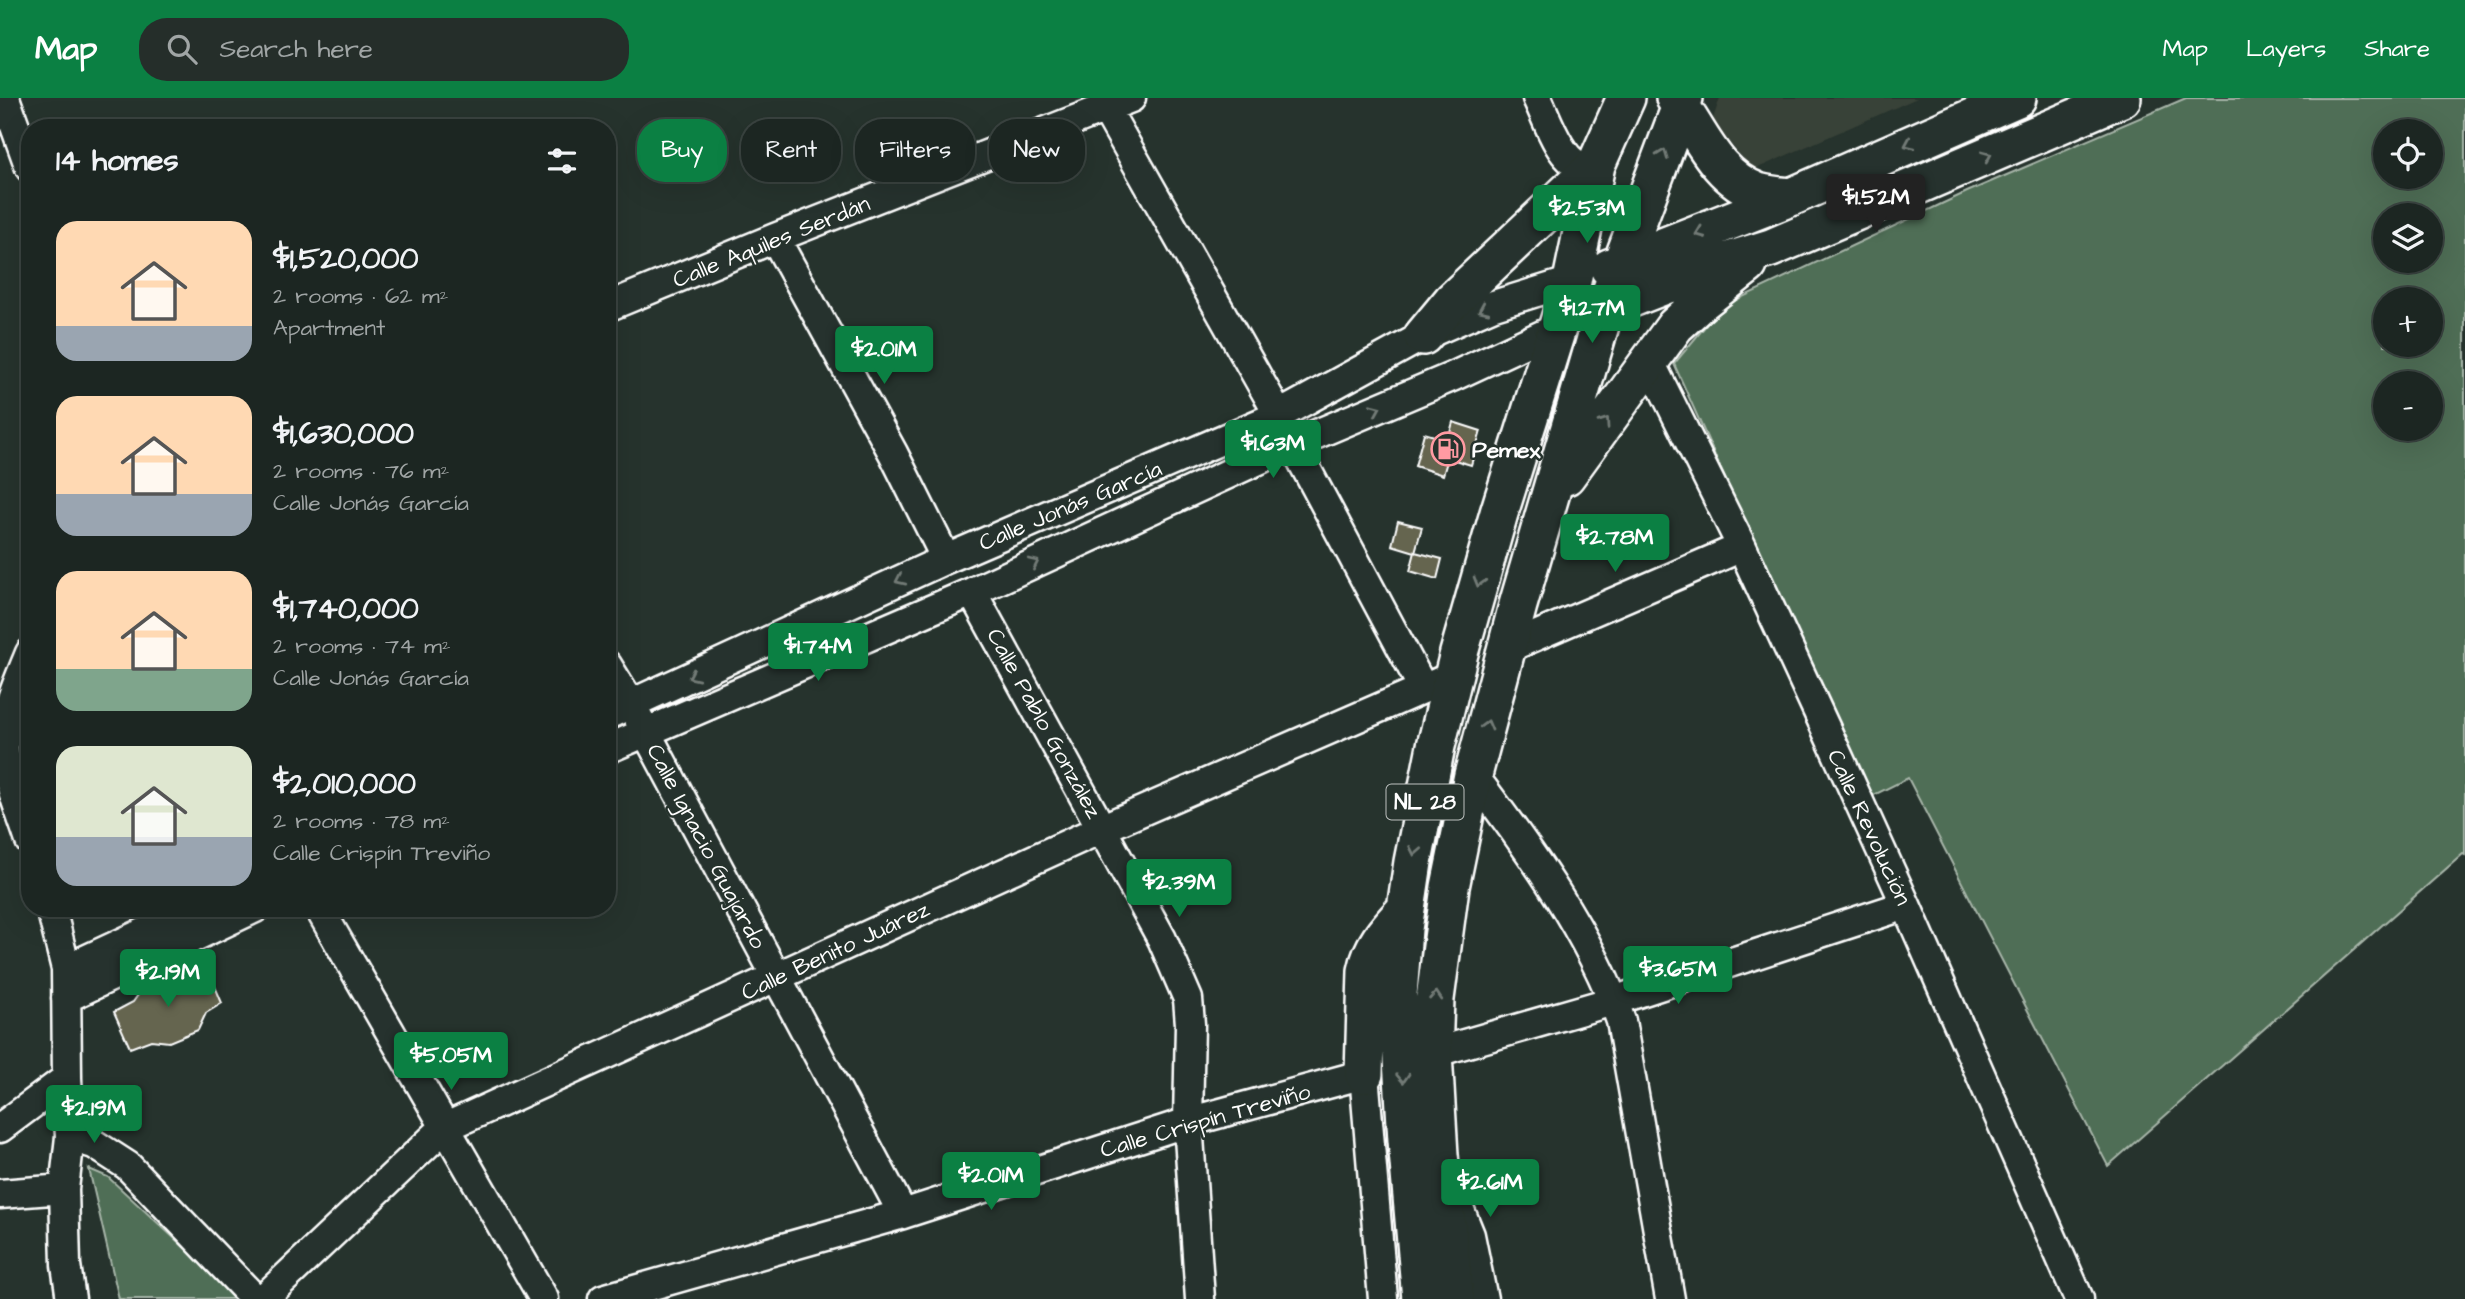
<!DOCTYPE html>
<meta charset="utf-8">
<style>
body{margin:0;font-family:"Architects Daughter",sans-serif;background:#252e2a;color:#f1f3f6;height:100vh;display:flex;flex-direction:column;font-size:26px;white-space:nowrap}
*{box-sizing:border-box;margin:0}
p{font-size:23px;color:#a0a5a5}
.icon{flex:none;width:38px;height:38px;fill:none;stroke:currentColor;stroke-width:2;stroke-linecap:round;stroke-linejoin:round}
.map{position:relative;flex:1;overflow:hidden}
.sheet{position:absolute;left:21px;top:21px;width:595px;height:798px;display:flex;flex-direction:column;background:#1c2622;border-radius:28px;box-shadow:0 7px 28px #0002,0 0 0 2px #3a4340}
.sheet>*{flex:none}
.top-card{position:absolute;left:637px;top:21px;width:665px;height:63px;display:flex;gap:14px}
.controls{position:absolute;left:2373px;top:21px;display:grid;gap:14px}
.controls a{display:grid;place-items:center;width:70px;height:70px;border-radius:50%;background:#1c2622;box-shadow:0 7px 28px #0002,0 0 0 2px #3a4340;font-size:35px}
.price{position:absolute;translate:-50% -60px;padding:0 16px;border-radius:7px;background:#0b8043;color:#fff;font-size:23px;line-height:46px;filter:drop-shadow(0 2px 4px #0008)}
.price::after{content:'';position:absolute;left:50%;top:42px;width:21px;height:16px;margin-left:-10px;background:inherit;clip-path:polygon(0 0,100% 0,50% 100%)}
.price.on{background:#222;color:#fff}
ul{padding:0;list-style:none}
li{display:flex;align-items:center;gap:21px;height:175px;padding:0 35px}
li span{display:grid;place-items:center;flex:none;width:196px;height:140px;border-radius:21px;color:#555}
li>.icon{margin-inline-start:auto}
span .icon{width:84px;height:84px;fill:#fffc;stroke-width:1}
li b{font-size:30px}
h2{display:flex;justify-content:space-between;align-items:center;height:84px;padding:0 35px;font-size:30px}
.tag{padding:0 24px;border-radius:28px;background:#1c2622;box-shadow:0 7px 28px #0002,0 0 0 2px #3a4340;font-size:24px;line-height:63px}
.tag.on{background:#0b8043;color:#fff}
header{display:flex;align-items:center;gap:42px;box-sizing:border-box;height:98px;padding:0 35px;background:#0b8043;color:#fff}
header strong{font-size:33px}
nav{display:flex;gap:38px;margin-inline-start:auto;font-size:24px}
.search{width:490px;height:63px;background:#252e2a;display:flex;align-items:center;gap:18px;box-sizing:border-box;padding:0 24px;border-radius:28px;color:#a0a5a5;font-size:26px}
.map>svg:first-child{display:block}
.built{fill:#394238}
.green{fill:#506e56;stroke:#a8b6aa;stroke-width:2;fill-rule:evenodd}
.building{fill:#656550;stroke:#fff;stroke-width:2}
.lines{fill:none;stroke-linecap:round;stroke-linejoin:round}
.minor-casing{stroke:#fff;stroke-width:33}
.major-casing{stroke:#fff;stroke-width:42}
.minor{stroke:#26332d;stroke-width:28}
.major{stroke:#26332d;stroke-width:37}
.oneway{stroke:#727a76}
.labels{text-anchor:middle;stroke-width:5;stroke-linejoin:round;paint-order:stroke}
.shield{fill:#26332d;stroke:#bec2c0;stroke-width:2}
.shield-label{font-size:21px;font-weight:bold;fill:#fff}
.street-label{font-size:23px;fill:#fff;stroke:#26332d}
.poi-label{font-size:23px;font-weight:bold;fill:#fff;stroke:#26332d;text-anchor:start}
</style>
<header>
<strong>Map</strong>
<div class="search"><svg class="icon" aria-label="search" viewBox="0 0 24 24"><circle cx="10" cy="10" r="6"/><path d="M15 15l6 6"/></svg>Search here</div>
<nav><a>Map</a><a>Layers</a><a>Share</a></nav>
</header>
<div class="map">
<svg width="2465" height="1201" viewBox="0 0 2465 1201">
<rect width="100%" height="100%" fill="#26332d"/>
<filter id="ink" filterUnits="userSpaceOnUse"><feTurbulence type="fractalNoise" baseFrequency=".0143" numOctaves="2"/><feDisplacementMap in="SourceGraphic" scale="14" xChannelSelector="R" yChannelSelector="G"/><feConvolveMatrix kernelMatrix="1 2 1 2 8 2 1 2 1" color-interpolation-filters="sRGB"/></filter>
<g filter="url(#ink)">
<path class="built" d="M1720,0H1917L1753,72L1712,24Z"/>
<path class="green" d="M2186,0H2465V757L2463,756L2108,1068L1908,680L1868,700L1674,266L1721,209L1967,94ZM2385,33H2431V79H2385ZM2385,117H2431V163H2385ZM2385,201H2431V247H2385ZM2385,285H2431V331H2385Z
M89,1071L108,1079L240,1201H119Z"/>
<path class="building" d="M1453,324L1481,333L1471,367L1448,360L1443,377L1415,368L1424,335L1448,342Z
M1398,423L1422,429L1415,454L1392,447Z
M1415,454L1442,461L1437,481L1410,473Z
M209,874L222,905L206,915L198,932L169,944L151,942L130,950L114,914L133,904L145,887L169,877L190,881Z"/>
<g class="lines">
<defs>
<path id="minor" d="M5,0L30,70
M1537,0C1546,18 1559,60 1579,67C1584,69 1591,67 1596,67
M1106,11L1279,317
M775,140L893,355L946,461
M607,209L775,140L1131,0
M1649,262L1742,449L1825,629L1906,807L2079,1201
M1293,346L1423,590
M972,494L1162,841L1188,901L1190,926L1188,1024L1200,1201
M1508,550L1742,449
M30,555C19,582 4,614 4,643C4,676 20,712 30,743
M607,567L631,606L903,1116
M607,617L946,461L1279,317L1423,238L1494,207L1572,183
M607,651L972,494L1293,346L1454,278L1555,231
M1473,677C1530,752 1589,834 1621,923L1670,1201
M51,810L66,871L67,980L70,1039L64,1091L66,1167L71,1201
M319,810L544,1201
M66,871L197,810
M66,900L255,810
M1433,955L1613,903L1906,807
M0,1030L67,980
M70,1039L94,1046L128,1068L255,1201
M1451,1090L1470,1137L1483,1201
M0,1096L64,1091
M263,1201L444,1030L1103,730L1455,577
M603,1201L903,1116L1188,1024L1364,976L1383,1201"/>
<path id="major" d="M1675,0C1700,34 1715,78 1758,94C1768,97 1780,98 1791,99
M1609,170L1791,99L2017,0
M1591,216L1719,166L1771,150L2122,0
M1423,238L1452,203L1596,67
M1566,378L1675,228L1700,205L1748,167
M1364,976L1367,873C1372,847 1388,831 1406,811
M1421,1201L1407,1042L1398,897L1403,831L1413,764L1436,648L1459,555L1499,415L1572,183L1596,67L1626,0
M1455,1201L1439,1057L1433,955L1435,901L1450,789L1473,677L1518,507L1605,210L1684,0"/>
</defs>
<use href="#minor" class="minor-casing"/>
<use href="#major" class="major-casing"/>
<use href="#minor" class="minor"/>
<use href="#major" class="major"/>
</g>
<defs><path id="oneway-chevron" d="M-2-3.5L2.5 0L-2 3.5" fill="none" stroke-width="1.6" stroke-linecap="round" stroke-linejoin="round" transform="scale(1.75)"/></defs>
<g class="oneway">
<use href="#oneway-chevron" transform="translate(1909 46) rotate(156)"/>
<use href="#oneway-chevron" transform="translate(1663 56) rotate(-69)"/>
<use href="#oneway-chevron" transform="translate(1987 58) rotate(-23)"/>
<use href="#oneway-chevron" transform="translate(1700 135) rotate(159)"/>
<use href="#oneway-chevron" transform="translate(1483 211) rotate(156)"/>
<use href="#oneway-chevron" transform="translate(1376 311) rotate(-23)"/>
<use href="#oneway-chevron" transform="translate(1605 324) rotate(-55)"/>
<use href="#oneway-chevron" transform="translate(1034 465) rotate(-25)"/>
<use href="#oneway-chevron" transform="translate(900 482) rotate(155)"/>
<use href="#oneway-chevron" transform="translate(1479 484) rotate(106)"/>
<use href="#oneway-chevron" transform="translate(693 578) rotate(155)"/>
<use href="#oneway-chevron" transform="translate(1487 627) rotate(-75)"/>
<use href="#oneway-chevron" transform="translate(1415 753) rotate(101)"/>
<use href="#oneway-chevron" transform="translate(1436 898) rotate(-85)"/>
<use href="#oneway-chevron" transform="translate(1403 980) rotate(87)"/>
</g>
</g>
<defs>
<symbol id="fuel-ring" viewBox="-11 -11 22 22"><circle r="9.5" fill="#26332d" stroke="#ff9aa2" stroke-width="1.5"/><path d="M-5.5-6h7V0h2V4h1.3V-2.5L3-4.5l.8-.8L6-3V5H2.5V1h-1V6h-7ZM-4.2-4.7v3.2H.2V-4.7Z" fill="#ff9aa2"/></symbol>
</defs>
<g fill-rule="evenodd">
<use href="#fuel-ring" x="1429" y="332" width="38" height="38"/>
</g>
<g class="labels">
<rect class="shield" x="1386.5" y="686.5" width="77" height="35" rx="5"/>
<g class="shield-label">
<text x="1425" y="711">NL 28</text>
</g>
<g class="street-label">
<text transform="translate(771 143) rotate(-22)" y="8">Calle Aquiles Serdán</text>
<text transform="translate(1070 407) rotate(-23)" y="8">Calle Jonás García</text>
<text transform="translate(1045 625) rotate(61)" y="8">Calle Pablo González</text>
<text transform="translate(1870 729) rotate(65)" y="8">Calle Revolución</text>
<text transform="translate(707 748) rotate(62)" y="8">Calle Ignacio Guajardo</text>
<text transform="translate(835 852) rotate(-25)" y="8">Calle Benito Juárez</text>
<text transform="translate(1205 1022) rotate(-16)" y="8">Calle Crispín Treviño</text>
</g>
<g class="poi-label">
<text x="1472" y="359">Pemex</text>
</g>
</g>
</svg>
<div class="controls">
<a><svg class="icon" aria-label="locate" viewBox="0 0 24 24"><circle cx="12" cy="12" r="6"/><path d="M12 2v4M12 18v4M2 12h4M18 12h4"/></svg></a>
<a><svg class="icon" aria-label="layers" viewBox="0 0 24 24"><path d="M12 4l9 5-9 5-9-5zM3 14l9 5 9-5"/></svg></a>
<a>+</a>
<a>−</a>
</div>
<b class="price on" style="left:1876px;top:136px">$1.52M</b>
<b class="price" style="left:1587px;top:147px">$2.53M</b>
<b class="price" style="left:1592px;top:247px">$1.27M</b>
<b class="price" style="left:884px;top:288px">$2.01M</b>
<b class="price" style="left:1273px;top:382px">$1.63M</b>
<b class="price" style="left:1615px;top:476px">$2.78M</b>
<b class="price" style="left:818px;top:585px">$1.74M</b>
<b class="price" style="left:1179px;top:821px">$2.39M</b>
<b class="price" style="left:1678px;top:908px">$3.65M</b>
<b class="price" style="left:168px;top:911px">$2.19M</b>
<b class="price" style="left:451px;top:994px">$5.05M</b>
<b class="price" style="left:94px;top:1047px">$2.19M</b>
<b class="price" style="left:991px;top:1114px">$2.01M</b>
<b class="price" style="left:1490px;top:1121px">$2.61M</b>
<div class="top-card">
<a class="tag on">Buy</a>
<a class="tag">Rent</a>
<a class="tag">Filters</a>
<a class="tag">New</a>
</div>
<section class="sheet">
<h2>14 homes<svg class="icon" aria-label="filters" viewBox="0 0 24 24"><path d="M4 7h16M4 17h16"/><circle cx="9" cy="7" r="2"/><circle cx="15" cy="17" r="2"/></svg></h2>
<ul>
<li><span style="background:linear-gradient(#ffd9b3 75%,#9aa5b1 0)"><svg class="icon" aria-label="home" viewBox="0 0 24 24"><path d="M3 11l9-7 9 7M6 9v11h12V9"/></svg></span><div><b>$1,520,000</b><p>2 rooms · 62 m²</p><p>Apartment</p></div></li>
<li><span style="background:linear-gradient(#ffd9b3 70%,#9aa5b1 0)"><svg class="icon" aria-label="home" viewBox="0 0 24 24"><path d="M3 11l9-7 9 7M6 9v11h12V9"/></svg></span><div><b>$1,630,000</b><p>2 rooms · 76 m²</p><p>Calle Jonás García</p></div></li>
<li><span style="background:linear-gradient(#ffd9b3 70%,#7fa58c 0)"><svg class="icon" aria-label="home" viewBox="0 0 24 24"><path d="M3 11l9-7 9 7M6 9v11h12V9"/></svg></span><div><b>$1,740,000</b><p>2 rooms · 74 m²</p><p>Calle Jonás García</p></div></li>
<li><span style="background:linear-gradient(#dfe7d0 65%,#9aa5b1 0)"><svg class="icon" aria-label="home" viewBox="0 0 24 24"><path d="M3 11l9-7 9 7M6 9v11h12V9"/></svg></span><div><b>$2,010,000</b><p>2 rooms · 78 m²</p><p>Calle Crispín Treviño</p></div></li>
</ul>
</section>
</div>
